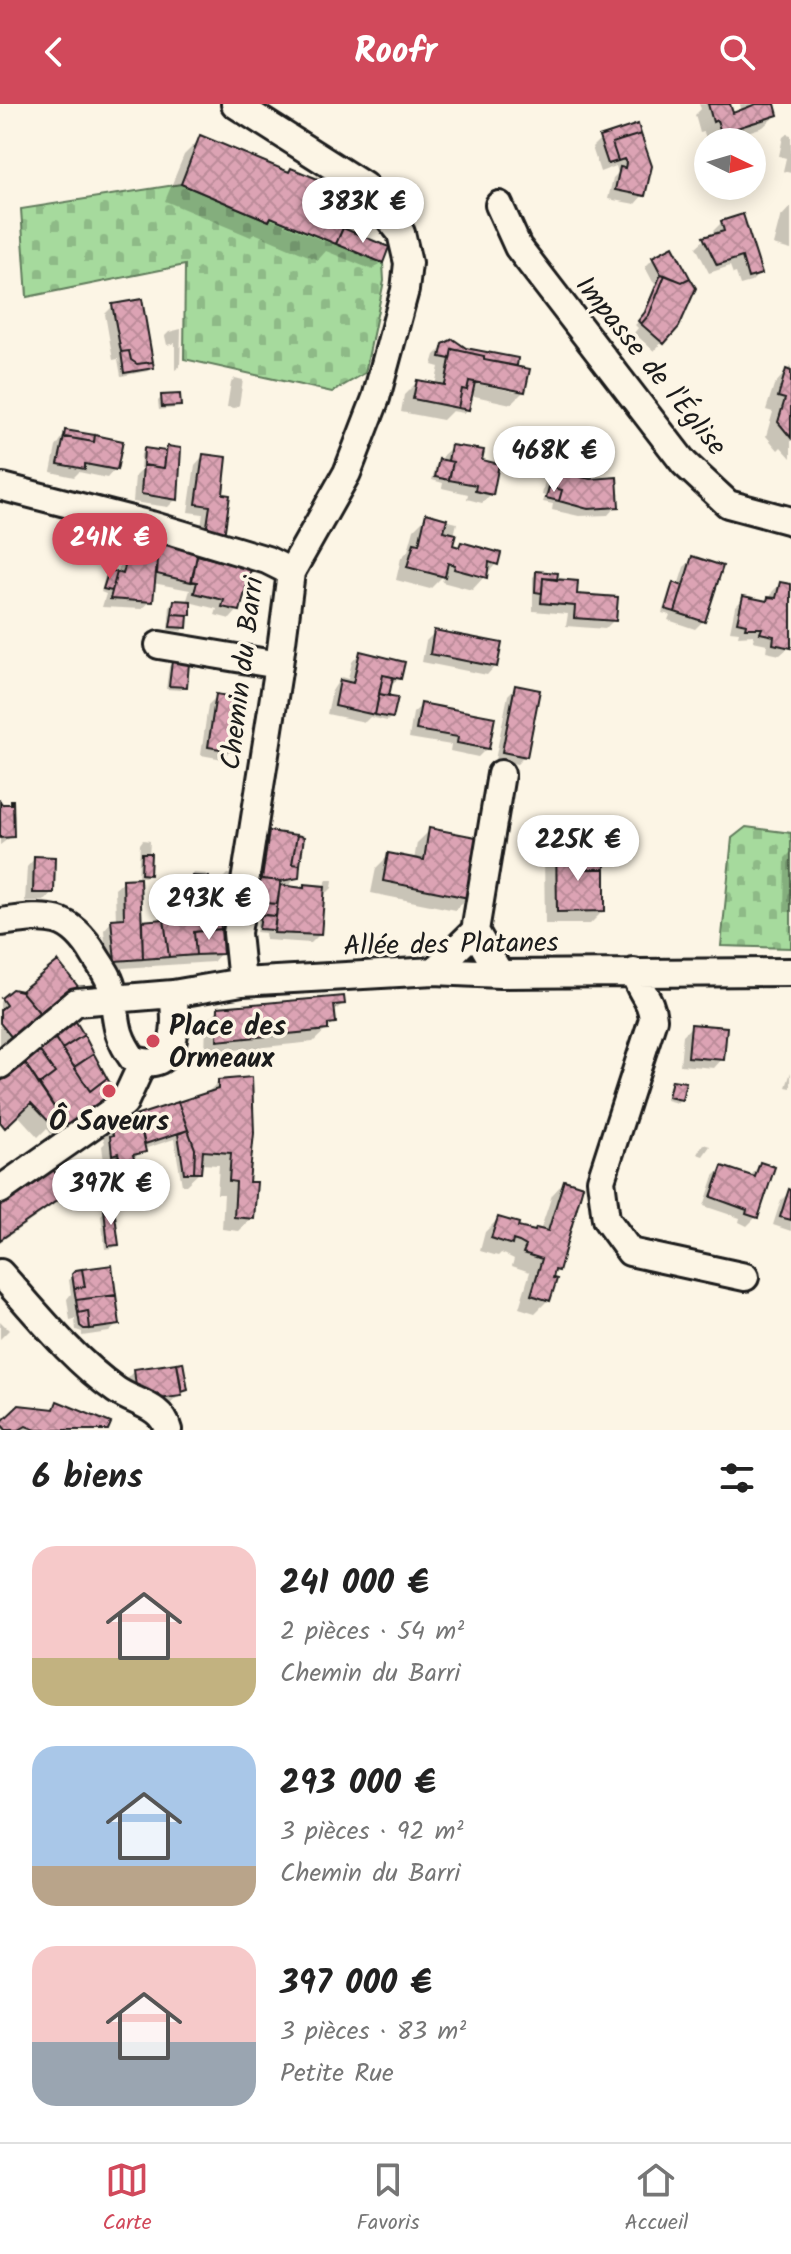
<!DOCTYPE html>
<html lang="fr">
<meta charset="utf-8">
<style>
body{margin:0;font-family:Kalam,sans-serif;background:#f6f6f6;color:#222;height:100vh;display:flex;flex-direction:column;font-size:30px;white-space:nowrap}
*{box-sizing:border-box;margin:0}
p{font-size:26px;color:#767676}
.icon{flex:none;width:44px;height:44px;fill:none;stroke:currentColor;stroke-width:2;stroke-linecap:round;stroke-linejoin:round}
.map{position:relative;height:1326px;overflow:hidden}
.drawer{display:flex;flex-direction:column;background:#fff;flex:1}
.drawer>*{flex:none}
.needle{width:52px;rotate:95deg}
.tools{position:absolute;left:694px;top:24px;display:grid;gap:16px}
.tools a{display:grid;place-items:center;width:72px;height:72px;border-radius:50%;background:#fff;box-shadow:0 4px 20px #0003;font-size:40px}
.price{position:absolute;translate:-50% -68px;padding:0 18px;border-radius:28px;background:#fff;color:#222;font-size:26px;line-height:52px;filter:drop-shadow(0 2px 4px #0008)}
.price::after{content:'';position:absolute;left:50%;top:48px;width:24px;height:18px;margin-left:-12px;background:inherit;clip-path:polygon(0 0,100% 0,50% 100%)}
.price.selected{background:#d1495b;color:#fff}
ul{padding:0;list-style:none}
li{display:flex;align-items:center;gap:24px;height:200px;padding:0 32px}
li span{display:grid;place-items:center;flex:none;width:224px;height:160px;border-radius:24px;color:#555}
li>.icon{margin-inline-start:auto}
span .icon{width:96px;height:96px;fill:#fffc;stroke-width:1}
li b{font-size:34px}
h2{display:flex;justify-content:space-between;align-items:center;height:96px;padding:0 32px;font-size:34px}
header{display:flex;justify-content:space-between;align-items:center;height:104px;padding:0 32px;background:#d1495b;color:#fff;font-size:36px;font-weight:700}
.menu{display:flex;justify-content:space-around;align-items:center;height:112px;border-top:2px solid #e0e0e0;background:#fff;font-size:22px;color:#767676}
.menu a{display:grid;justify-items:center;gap:4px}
.menu .selected{color:#d1495b}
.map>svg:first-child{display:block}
.cemetery{fill:url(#cemetery-stones);stroke:#617b5c;stroke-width:2}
.shadow{fill:#0003;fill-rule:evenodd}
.building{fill:url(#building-cross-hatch);stroke:#1c1c1c;stroke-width:2}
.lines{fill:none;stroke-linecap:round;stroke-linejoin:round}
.minor-casing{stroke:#1c1c1c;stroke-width:32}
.minor{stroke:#fcf5e5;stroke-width:26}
.poi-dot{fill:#d1495b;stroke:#fcf5e5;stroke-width:3}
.labels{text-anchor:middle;stroke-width:7;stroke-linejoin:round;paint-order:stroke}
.street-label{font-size:28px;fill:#1c1c1c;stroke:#fcf5e5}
.poi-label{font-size:28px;font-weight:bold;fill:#1c1c1c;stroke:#fcf5e5;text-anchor:start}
</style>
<header><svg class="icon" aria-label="back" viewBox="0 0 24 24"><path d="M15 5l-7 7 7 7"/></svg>Roofr<svg class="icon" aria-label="search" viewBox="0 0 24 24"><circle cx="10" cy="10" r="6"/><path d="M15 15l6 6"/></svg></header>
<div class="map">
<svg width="791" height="1326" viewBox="0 0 791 1326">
<defs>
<pattern id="cemetery-stones" width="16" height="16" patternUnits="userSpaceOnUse" patternTransform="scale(2)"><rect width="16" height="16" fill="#a6da9d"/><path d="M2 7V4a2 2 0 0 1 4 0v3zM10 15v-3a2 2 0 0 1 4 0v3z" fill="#8eba87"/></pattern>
<pattern id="building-cross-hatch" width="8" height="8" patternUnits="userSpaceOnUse" patternTransform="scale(2)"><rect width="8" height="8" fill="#dca3b4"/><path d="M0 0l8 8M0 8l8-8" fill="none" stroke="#bc8c9a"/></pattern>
</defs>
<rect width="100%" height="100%" fill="#fcf5e5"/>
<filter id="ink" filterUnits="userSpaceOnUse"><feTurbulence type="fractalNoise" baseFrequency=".0125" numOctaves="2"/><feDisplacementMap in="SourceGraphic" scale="16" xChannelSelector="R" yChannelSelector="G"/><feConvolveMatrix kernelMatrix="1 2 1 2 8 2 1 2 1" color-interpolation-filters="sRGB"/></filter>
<g filter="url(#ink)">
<path class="cemetery" d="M181,80L269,117L271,113L383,159L384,177L365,269L332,288L184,255L185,161L27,193L21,105Z
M746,723L791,729V844L721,842L732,734Z"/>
<path class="shadow" d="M699,0H728L732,12L742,9L740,0H773L776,11L763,23L717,38H708V41L704,28L700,29L695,11L701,5Z
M636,22L643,91L635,100L608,95L613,74L618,69L616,62L600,68L592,43L600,35Z
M787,30L791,31V69L783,67L786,54L779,52L783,33Z
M201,34L337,133L344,126L381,158L373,166L326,147L318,156L254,129L251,133L165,97L184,51ZM262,107L329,135V139L261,111Z
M791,102V146L773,141L780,114Z
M722,118L760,169L751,178L740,181L736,169L733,170L730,162L709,169L696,143L705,135L715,132L713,127Z
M672,144L677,222L654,247L634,229L638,224L635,221L642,214L656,179L653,178L645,163L653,155Z
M113,202L152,263L148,267L121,272L118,255L113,256L105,210Z
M181,225L180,262L175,266V239L167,241L165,232L169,228Z
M444,242L465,245L515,262L513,264L524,287L511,300L470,291L467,305L464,309L452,307L443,316L401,308L404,291L417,278L435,281L439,263L432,261L435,251ZM473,275L518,284L517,288L473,279Z
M791,262V354L781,343L778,346L766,332L773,308L766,306L774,281Z
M235,274L243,276L239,301L235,304L227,303L231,278Z
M162,293L179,301L175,304L159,306L158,297Z
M66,328L115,365L107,374L79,368L74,373L51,368L56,343Z
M452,343L480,358L491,390L482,399L467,395L468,390L442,384L443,379L432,376L436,361L442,358L443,351Z
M168,344L176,395L168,403L133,398L135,372L143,364H140L141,350L145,346L164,348Z
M203,352L220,392L228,393L199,436L203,410L188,408L195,361Z
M554,368L616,402L608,411L579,412L552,406L553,400L543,398L545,392L542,391L545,376Z
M427,412L457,419L451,443L457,444L461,441L496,460L472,486L442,478L444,471L430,485L396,476L401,454L408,447L414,425Z
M134,434L249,467L238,506L230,515L215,511L217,505L189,498L185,523L181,527L168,526L170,502L174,498L186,499L190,486L153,479L151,497L142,505L102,503L106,490L101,488L105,472L109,468L117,471L125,442Z
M693,455L704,516L695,525L668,516L670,511L662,509L670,484L673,481L678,482L684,463Z
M537,469L555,478L614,516L605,525L566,522L568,510L533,507V473Z
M780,480L791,482V532L789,543L780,551L766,548L767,540L753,537L754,531L738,532L739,528L730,527L735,503L744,494L764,499L770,495L772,488Z
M435,528L495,562L487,571L422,558L426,537Z
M360,549L399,574L391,582L387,593L391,613L387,617L370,613L365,618L327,610L332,587L341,573L348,575L352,558Z
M172,559L185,582L181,586L166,585L169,563Z
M516,583L525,652L517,660L495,656L508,591Z
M217,592L244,596L238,635L223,655L201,651L208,601Z
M422,601L487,644L478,653L450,647L451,641L409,634L413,609Z
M0,701L12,732L0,741Z
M430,726L468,793L455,806L371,789L376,764L389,751L414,756L417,739Z
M270,729L297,773L286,784L323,783L327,776H333L332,784L328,788H322L319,831L311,839L266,836L265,829L256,828L258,814L246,813L261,738Z
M558,730L568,741L603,807L590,820H545L544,753L555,743V734Z
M143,736L150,737L148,770L145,773H138L140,740Z
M791,748V808H784L785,754Z
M35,754L52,788L44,797H25L27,763Z
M193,769L207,770V802H216L221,796L223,774L227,770L235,771L232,789L226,796H231L230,807L226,810L217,811L221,849L213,858L107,865L104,826L112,817H116L115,785L124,777L138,776V773L140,819L160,817L159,809L163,806L185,804L184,783Z
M77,885L0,952V898L2,896L12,888Z
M343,899L333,909L334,918L313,938L205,949L206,918L219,905Z
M75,919L106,976L56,1039L47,1024L38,1033L17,1010L0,1015V981Z
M692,922L722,955L714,964L680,961L683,931Z
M791,968V984L786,983Z
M219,977L247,1079L252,1114L239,1127L222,1125L224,1090H217L219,1061L200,1060L199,1069L186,1081H182L174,1035L144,1045L132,1056L134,1062L126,1071L106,1077L105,1065L114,1055L104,1058L102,1042L105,1039L102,1030L111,1021L205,991Z
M673,978L680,995L677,999L666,996L669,982Z
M703,1040L710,1042L703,1052L697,1050Z
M760,1060L756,1113L747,1122L739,1118L740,1114L704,1102L714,1072L722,1064L750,1073Z
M564,1078L558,1166L549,1175L548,1196L535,1209L519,1204L530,1168L512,1162L514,1155L506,1151L501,1149L498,1152L480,1147L485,1128L498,1115L515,1125L534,1129L540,1127L552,1091Z
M79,1087L109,1095L105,1099L78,1105L75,1091Z
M790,1088H791V1127L773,1121L781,1096Z
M65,1089L52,1102L0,1138V1096Z
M105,1107L117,1140L113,1144L105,1145L101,1111Z
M77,1168L118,1220L109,1228L82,1232V1228L76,1226L75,1215L70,1216L67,1195L71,1190L69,1176Z
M0,1217L9,1226L0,1235Z
M182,1260L185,1286L171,1299L149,1303L128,1291L126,1276L135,1267Z
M58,1299L105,1326H0V1320L19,1303L51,1306Z"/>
<path class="building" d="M708,0H730L733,9L756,0H775L778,11L721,29L717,16L713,18Z
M638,20L641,30L612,39L618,57L608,60L599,33Z
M641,30L652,62L645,92L615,86L620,63L625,64L626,59L624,55L618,57L612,39Z
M200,31L289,68L291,64L357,91L336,140L271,113L269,117L181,80Z
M743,110L762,170L748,174L742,153L717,161L703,133L724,127L721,117Z
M343,124L389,143L383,159L336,140Z
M673,142L690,174L682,178L661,170L652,153Z
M661,170L665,171L649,211L641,220L638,217L645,208Z
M665,171L682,178L690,174L696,184L679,223L664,240L641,220L649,211Z
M142,195L153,258L137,260L131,256L129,247L121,248L112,200Z
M453,235L466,244L518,254L517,262L484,256V252L452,245L450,255L440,253L443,240Z
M452,245L484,252V256L530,265L525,288L469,277L467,286L462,285L458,304L413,295L417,276L445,281Z
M129,247L131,256L137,260L153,258L154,264L124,269L121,248Z
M786,265L791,267V334L778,318L785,295L778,293Z
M469,277L475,278L469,306L458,304L462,285L467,286Z
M180,290L181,302L162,303L161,291Z
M65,326L95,331L94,338L64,333Z
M95,331L123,337L117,366L85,360V365L58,360L64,333L94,338Z
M451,341L484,346L482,356L499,360L493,391L475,387L476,381L449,376L453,358L448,357Z
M167,342L181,344L178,396L141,390L143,361L164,364Z
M144,344L166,347L164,364L143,361Z
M203,350L227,353L223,390L230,391L224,433L206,428L210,402L196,400Z
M439,355L453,358L449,376L435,373Z
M553,366L590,375L617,373L619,403L588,405L559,397L562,386L549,383Z
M549,383L562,386L559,397L546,394Z
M426,409L447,415L444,427L456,430L453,441L459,443L461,438L501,449L498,461L489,458L487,474L454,465L455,461L448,459L445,473L407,463L414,439L419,440Z
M133,431L159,438L153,498L110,495L117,468L123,470Z
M159,438L198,448L191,478L157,470Z
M197,451L251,465L240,507L222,503L224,496L194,489L197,478L192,477Z
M692,452L723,462L705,518L675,508Z
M109,466L117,468L112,487L103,485Z
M536,467L558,469L557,476L543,474L542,489L535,488Z
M543,474L578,477L577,490L618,493L616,517L574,514L575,502L541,499Z
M673,478L683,482L675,508L665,505Z
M780,478L791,480V544L773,540L774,532L760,529L762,524H745L746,520L737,518L743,492L767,497L768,493L776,494Z
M174,496L191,497V511L172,510Z
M172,510L188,511L187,524L170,523Z
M434,526L502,539L497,563L430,550Z
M360,547L405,558L401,575L383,571L375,611L335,602L340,576L353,579Z
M172,557L189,559L187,583L169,582Z
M383,571L393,573L389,592L379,590Z
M515,581L540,586L527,653L502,648Z
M216,590L246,595L242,620L238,619L233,647L208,643Z
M379,590L398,593L393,614L375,611Z
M421,599L495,613L489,645L457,639L458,633L416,626Z
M11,696H13L14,733L0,734V697L2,700H11Z
M429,724L481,734L469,794L383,777L388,749L424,756Z
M269,727L297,731L292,760L300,761L299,774L281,777L262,775Z
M558,728H574V744H570V738H558Z
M297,731L304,733L300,761L292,760Z
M556,738H570V744H578V765H605V807L557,808Z
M578,744H605V765H578Z
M142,749H151L150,771L141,770Z
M34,752L55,753L54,789H33Z
M192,772L209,773V800H218L221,825L194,828L196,851L169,853L164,815L193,812Z
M140,774L143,855L115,857L111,815L124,814L123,775Z
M255,774L281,777L277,800L251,798Z
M304,780L325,782L321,831L274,829L280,781L304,784Z
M251,798L277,800L276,812L249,809Z
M193,801V812L164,815L162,804Z
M261,811L276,812L274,826L259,825Z
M164,815L169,853L143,855L142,817Z
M221,825L223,850L196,851L194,828Z
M58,857L80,885L44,914L21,887Z
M12,885L21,887L44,914L17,940L0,919V906L6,901L1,894Z
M344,892L345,900L334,901L336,919L328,920V926L217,937L218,903Z
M75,916L84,931L62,945L53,931Z
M691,920L727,923L724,956L688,953Z
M53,931L90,987L107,974L118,993L70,1027L39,981L55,969L37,943Z
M84,931L94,950L74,963L62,945Z
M37,943L55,969L39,981L23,956Z
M94,950L107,974L90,987L74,963Z
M23,956L61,1013L53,1022L31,999L5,1024L0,1018V978Z
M252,973L254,1029L249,1078H257L254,1115L234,1113L236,1078L229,1077L231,1049L203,1047L201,1069H194L195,1045L178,998L218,985V976Z
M672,976L686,978L682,996L668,993Z
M178,998L188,1026L145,1040L138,1011Z
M138,1011L146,1048L133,1051L136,1063L114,1069L112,1054L119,1052L118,1049L112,1051L110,1032L113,1031L110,1019Z
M188,1026L195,1045L194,1069H184L178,1030Z
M760,1058L775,1063L758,1114L746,1110L747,1106L711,1093L722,1062L755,1073Z
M49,1059L68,1089L0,1136V1093Z
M564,1076L583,1082L559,1167L555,1166L553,1174L557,1175L550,1197L531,1191L542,1155L523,1149L526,1142L519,1138L513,1136L512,1141L491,1134L498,1113L519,1119L518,1123L535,1127L536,1124L548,1127Z
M107,1079L111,1096L82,1102L78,1085Z
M789,1085L791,1086V1116L780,1113Z
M114,1104L119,1141L108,1142L104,1105Z
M112,1161L116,1191L76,1196L74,1184L85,1183L82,1165Z
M82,1165L85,1183L74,1184L72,1170L76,1166Z
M116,1191L120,1221L90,1225L88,1207L78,1209L76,1196Z
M88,1207L90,1225H84L80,1222L78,1209Z
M183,1258L188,1286L182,1288L177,1259Z
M177,1259L182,1292L158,1295L136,1283L134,1265Z
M57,1297L111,1319L108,1326H36L26,1322L19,1326H6L0,1319L19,1301L54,1305Z"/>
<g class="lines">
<defs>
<path id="minor" d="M235,0L364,82L401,129L408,159L405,186L376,294L347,369L291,468L279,561L237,829L242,878
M499,101L518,143L684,359L728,400L791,417
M3,383L151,421L267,456L291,468
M159,541L279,561
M0,818C46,812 69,807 95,852C101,862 110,873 112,885C118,916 113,927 133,955C179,972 177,920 173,890
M434,867L475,827
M634,868C640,889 651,894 653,915L601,1076L606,1115L630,1148L745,1173
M500,870L475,827L501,670
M0,961L76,898L173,890L242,878L434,867L500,870L791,868
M0,1086L124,999L143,958
M0,1169C36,1209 71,1254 116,1286C134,1299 162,1301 168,1326"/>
</defs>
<use href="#minor" class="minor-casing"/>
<use href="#minor" class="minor"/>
</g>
</g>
<g class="poi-dot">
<circle cx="153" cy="937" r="8"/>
<circle cx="109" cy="987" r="8"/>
</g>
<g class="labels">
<g class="street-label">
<text transform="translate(652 261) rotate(51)" y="10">Impasse de l'Église</text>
<text transform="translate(241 569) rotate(-83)" y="10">Chemin du Barri</text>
<text transform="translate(451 839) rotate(-1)" y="10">Allée des Platanes</text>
</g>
<g class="poi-label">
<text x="169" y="931">Place des<tspan x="169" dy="32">Ormeaux</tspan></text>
<text x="109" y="1026" text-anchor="middle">Ô Saveurs</text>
</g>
</g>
</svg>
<div class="tools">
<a><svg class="needle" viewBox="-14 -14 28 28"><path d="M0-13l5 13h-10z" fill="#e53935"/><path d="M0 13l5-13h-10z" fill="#767676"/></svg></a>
</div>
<b class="price" style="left:363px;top:141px">383K €</b>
<b class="price" style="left:554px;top:390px">468K €</b>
<b class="price selected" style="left:110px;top:477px">241K €</b>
<b class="price" style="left:578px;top:779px">225K €</b>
<b class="price" style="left:209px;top:838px">293K €</b>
<b class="price" style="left:111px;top:1123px">397K €</b>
</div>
<section class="drawer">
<h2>6 biens<svg class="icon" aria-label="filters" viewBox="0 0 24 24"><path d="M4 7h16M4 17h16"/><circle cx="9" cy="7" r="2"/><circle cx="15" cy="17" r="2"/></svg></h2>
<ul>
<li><span style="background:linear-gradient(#f6c9c9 70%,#c2b280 0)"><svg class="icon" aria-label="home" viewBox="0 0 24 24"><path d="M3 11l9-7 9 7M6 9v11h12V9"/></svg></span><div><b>241 000 €</b><p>2 pièces · 54 m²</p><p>Chemin du Barri</p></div></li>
<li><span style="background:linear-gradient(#a9c7e8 75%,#b9a48a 0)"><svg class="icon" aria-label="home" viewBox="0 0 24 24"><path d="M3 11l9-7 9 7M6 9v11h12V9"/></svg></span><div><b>293 000 €</b><p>3 pièces · 92 m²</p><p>Chemin du Barri</p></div></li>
<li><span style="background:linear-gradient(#f6c9c9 60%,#9aa5b1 0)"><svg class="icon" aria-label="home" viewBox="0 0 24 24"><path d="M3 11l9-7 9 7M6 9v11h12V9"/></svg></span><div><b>397 000 €</b><p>3 pièces · 83 m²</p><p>Petite Rue</p></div></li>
</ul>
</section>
<nav class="menu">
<a class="selected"><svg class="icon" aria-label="map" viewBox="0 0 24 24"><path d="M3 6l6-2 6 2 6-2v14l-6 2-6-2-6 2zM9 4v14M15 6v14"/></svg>Carte</a>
<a><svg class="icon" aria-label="saved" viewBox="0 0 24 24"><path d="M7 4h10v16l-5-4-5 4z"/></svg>Favoris</a>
<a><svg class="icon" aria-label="home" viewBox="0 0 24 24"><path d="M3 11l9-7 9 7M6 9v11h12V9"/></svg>Accueil</a>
</nav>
